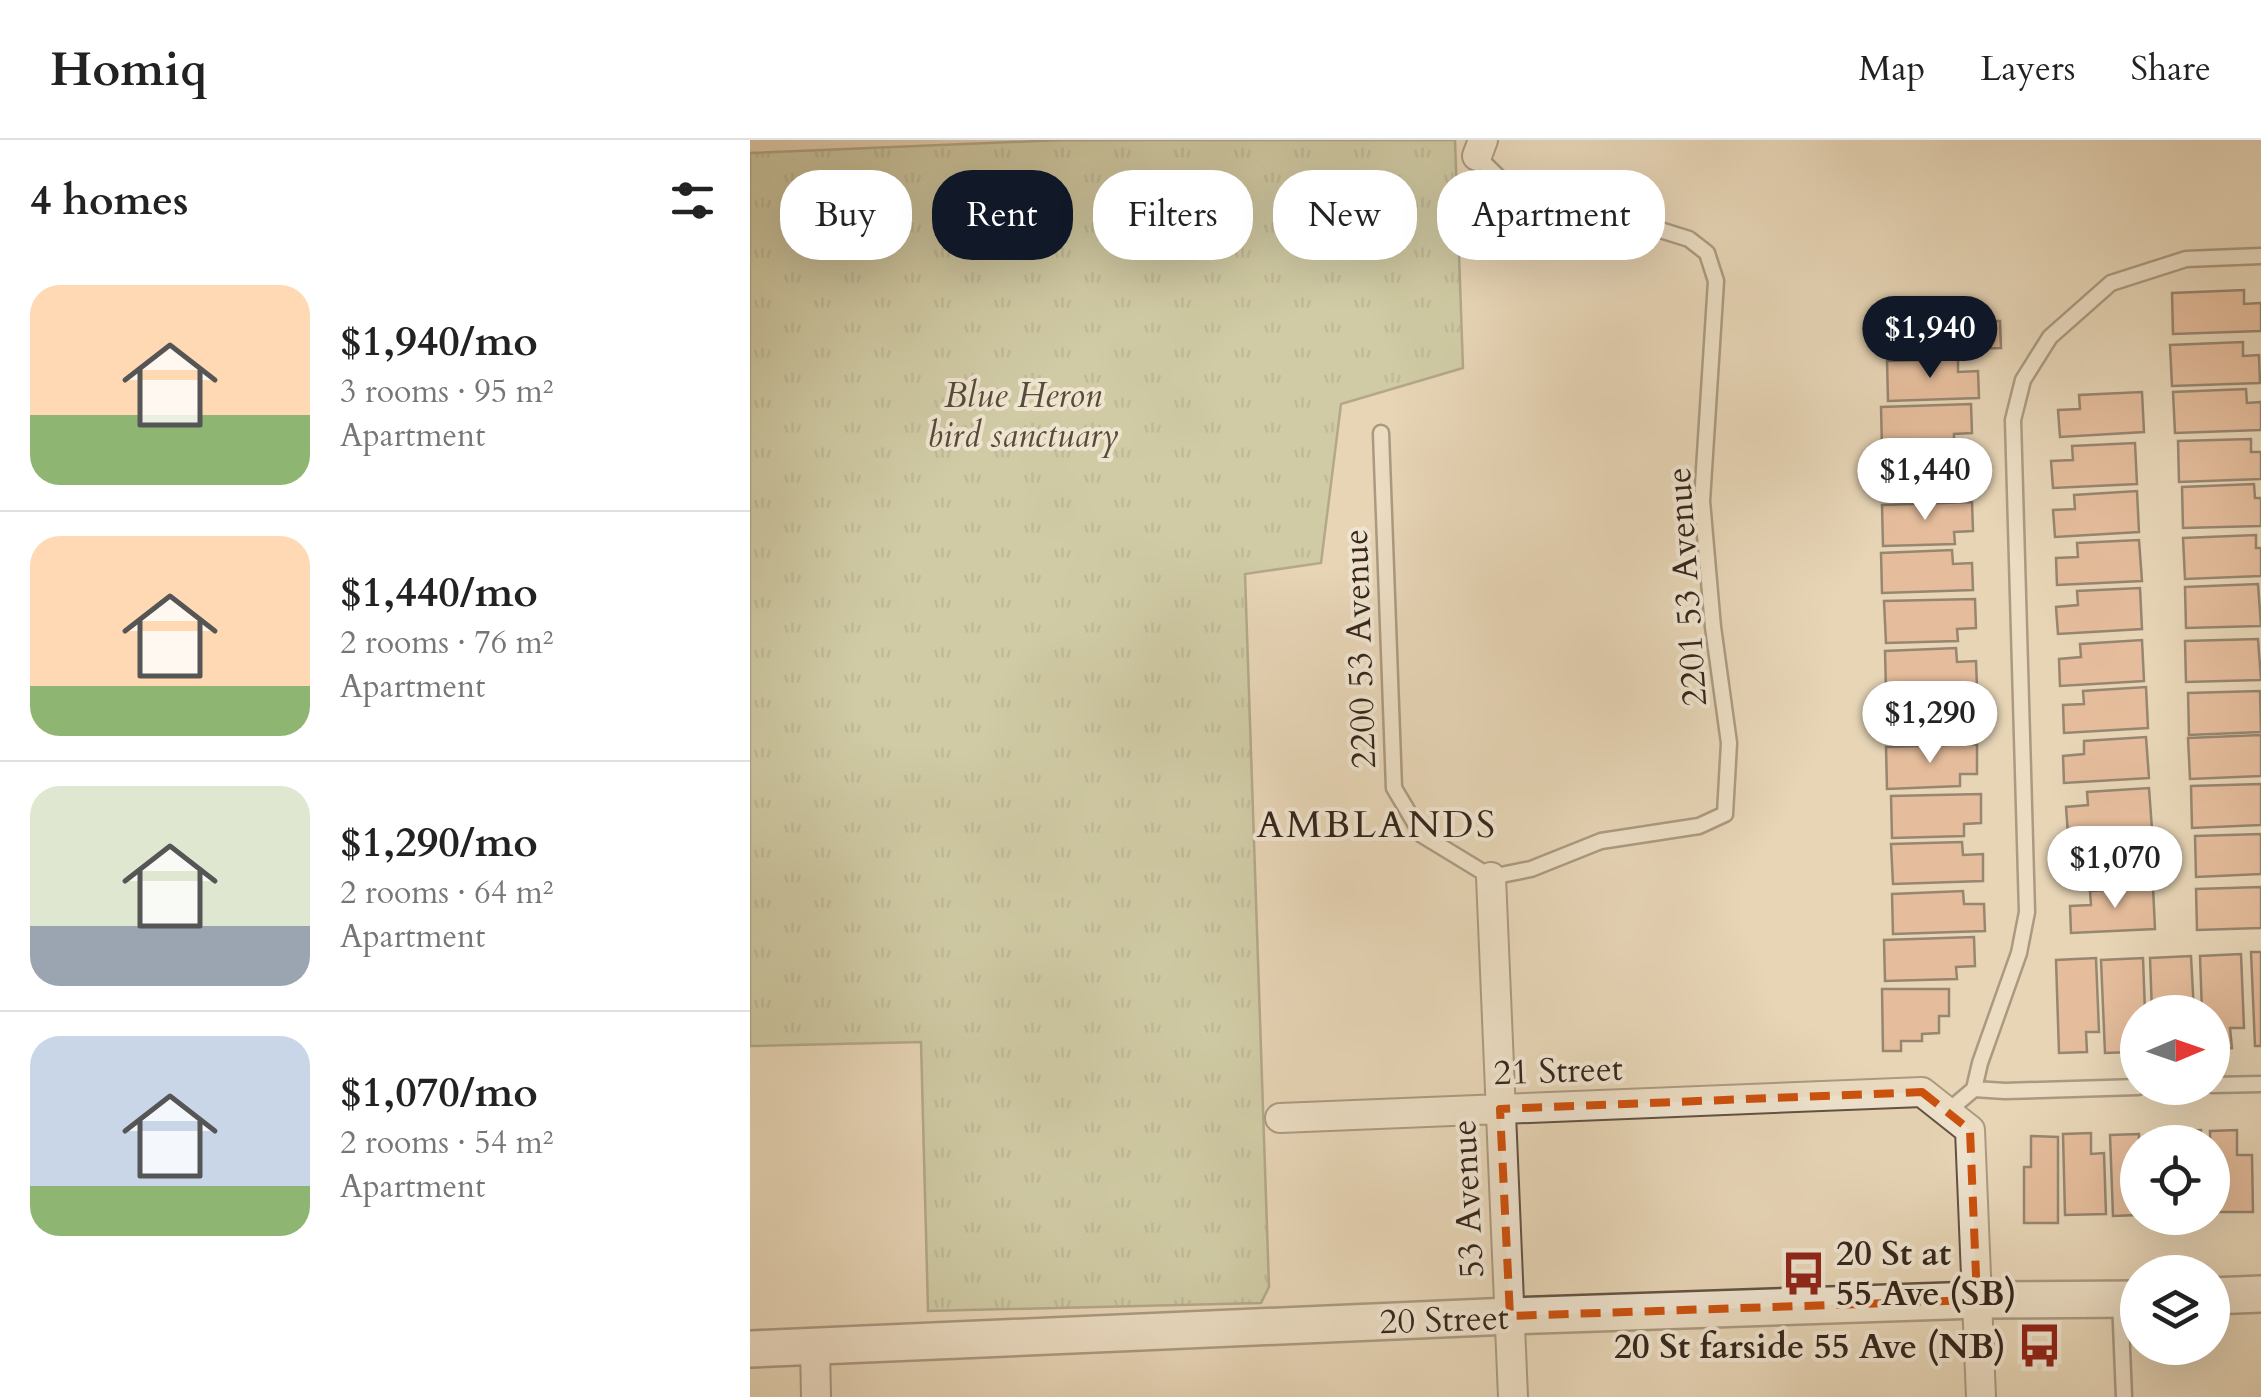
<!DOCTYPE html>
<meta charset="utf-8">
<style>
body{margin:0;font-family:Cardo,serif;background:#f6f6f6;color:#222;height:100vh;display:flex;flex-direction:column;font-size:38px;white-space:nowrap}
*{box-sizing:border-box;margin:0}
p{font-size:32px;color:#767676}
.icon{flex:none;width:55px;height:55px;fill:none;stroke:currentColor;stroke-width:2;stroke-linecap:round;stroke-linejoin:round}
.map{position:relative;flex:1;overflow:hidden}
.panel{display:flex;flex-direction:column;background:#fff;width:750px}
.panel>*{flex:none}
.top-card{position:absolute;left:30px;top:30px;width:950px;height:90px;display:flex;gap:20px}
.needle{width:65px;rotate:88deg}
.tools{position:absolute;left:1370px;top:855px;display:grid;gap:20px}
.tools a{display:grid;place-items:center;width:110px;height:110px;border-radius:50%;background:#fff;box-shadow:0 10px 40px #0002;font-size:50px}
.price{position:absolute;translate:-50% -85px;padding:0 22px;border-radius:35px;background:#fff;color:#222;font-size:32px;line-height:65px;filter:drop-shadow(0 2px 5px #0008)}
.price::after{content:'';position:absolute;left:50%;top:60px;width:30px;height:22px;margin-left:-15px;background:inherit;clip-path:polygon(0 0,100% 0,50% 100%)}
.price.on{background:#111827;color:#fff}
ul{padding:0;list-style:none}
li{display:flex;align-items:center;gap:30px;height:250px;padding:0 30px}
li+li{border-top:2px solid #e0e0e0}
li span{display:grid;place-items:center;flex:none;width:280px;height:200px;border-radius:30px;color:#555}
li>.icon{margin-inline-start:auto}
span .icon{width:120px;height:120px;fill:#fffc;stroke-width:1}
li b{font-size:42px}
h2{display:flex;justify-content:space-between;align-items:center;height:120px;padding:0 30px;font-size:42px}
.tag{padding:0 35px;border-radius:40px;background:#fff;box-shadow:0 10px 40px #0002;font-size:35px;line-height:90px}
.tag.on{background:#111827;color:#fff}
header{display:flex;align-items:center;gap:60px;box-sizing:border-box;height:140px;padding:0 50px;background:#fff;border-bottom:2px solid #e0e0e0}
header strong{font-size:48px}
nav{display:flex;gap:55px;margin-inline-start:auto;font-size:35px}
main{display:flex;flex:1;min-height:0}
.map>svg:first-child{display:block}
.grass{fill:url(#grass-tufts);stroke:#747256;stroke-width:2.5}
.building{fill:#e29f7d;stroke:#36261c;stroke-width:2.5}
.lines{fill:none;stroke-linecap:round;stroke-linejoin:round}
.service-casing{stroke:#625242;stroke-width:19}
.minor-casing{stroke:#625242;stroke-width:32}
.tertiary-casing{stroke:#625242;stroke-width:40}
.service{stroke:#efe4d0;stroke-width:14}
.minor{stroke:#efe4d0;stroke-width:28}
.tertiary{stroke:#efe4d0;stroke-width:35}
.marked{fill:none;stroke:#cd510e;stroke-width:8;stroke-dasharray:20 12;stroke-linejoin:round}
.labels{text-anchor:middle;stroke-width:8;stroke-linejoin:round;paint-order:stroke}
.park-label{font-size:35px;font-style:italic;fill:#554c39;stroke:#efe4d0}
.street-label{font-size:35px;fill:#36261c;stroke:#efe4d0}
.poi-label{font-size:35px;font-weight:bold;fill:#36261c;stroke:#efe4d0;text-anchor:start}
.neighbourhood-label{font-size:38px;letter-spacing:2.5px;fill:#36261c;stroke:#efe4d0}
</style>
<header>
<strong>Homiq</strong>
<nav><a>Map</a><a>Layers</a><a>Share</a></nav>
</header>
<main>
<section class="panel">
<h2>4 homes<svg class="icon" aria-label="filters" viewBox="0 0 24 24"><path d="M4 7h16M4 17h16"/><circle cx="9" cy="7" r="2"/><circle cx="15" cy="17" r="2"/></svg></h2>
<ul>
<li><span style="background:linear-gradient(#ffd9b3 65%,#8fb573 0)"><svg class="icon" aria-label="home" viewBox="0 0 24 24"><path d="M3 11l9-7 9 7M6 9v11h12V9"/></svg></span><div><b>$1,940/mo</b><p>3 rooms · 95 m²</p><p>Apartment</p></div></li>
<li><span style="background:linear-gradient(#ffd9b3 75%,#8fb573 0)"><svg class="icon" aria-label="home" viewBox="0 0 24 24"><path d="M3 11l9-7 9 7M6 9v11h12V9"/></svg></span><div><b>$1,440/mo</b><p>2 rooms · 76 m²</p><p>Apartment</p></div></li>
<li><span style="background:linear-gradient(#dfe7d0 70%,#9aa5b1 0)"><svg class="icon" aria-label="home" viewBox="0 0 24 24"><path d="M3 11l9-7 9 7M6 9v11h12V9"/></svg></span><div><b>$1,290/mo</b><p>2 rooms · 64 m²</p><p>Apartment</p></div></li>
<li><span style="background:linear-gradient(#c9d6e8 75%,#8fb573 0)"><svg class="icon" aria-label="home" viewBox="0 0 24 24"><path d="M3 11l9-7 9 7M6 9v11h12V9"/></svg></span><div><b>$1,070/mo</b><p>2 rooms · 54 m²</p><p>Apartment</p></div></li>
</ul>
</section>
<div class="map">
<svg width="1511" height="1257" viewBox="0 0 1511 1257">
<defs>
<pattern id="grass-tufts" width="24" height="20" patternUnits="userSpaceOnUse" patternTransform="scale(2.5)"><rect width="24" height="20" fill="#b3be90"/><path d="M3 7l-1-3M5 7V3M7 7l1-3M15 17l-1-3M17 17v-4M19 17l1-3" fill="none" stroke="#929a75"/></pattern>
</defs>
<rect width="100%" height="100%" fill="#e7d5b6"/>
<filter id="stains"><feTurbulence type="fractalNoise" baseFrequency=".002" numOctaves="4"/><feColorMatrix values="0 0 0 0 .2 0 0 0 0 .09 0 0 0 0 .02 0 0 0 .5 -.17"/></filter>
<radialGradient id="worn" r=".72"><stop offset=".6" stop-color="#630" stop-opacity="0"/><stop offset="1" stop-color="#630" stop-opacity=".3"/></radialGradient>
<path class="grass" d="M312,0H705L713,228L591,264L571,423L495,434L519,1147L511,1163L178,1171L171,902L0,906V13Z"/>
<path class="building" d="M1494,150V164L1511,163V191L1423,194L1422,153Z
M1230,168V181H1250L1251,208L1160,211L1159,171Z
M1493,202V216L1509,215L1510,243L1422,246L1420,205Z
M1208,219V232L1228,231L1229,258L1138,261L1137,221Z
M1496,249L1497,263L1511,262V290L1425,293L1423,252Z
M1392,252L1394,292L1310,297L1308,270L1330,269L1329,255Z
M1221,264L1222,293L1204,294V306L1132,308L1131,267Z
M1501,299V312H1511V339L1429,342L1428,301Z
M1385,303L1387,344L1303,348L1301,321L1323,320L1322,306Z
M1221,312L1222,341L1204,342V354L1132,356L1131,314Z
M1504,344L1505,358H1511V386L1433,388L1432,347Z
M1387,351L1389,392L1305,397L1303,370L1325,369L1324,355Z
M1222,362L1223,391L1204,392L1205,404L1133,406L1132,365Z
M1506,395V408H1511V436L1435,439L1433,398Z
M1389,400L1392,441L1307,445L1306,418L1328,417L1327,403Z
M1202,410L1203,424L1222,423L1223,450L1132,453L1131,413Z
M1508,444L1511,486L1436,488L1435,447Z
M1390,448L1392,489L1308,494L1306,467L1328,465L1327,451Z
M1225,459L1226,488L1207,489L1208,501L1136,503L1134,461Z
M1508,499L1511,540L1436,542L1435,501Z
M1392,500L1394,541L1310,546L1309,519L1331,517L1330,504Z
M1206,508L1207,522L1226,521L1227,548L1136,551L1135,511Z
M1396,547L1398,588L1314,593L1313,565L1334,564L1333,551Z
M1510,551L1511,592L1439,595L1438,553Z
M1210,555L1211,568L1230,567L1231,595L1140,598L1139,557Z
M1511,595V636L1440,639L1438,598Z
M1396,597L1399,638L1314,643L1313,616L1334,614V601Z
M1227,604V634H1210V646L1137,649L1136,607Z
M1511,644V685L1442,688L1441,646Z
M1399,648L1402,689L1318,694L1316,667L1338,665L1337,652Z
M1231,654V683L1214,684V696L1142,698L1141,656Z
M1511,694V734L1446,737L1445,696Z
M1403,699L1405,739L1321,744L1319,717L1341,716L1340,702Z
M1212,702L1213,715L1233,714V741L1143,744L1141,704Z
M1403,747L1405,789L1321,793L1320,766L1341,765L1340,751Z
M1511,747V788L1447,790L1446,749Z
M1213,751L1214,764H1234L1235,791L1143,794L1142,754Z
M1224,797L1225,826L1206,827L1207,839L1135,841L1134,800Z
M1501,812H1511V906H1505Z
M1491,814L1494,888H1480L1482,908L1462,909V872H1452L1450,816Z
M1441,816L1444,872H1402L1400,818Z
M1346,818L1349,892H1336L1337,912L1309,913L1306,820Z
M1393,818L1395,872H1388V892H1382L1383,912L1355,913L1351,820Z
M1132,849H1199V876H1189V893L1172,894V901H1151V911H1133Z
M1451,990V1002H1423L1422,991Z
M1487,990V1015H1502L1503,1072H1462L1460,991Z
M1341,993V1014L1354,1013L1356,1074L1315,1075L1313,994Z
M1389,994L1388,1075L1363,1076L1360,995Z
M1281,996L1308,997V1083H1274V1027H1281Z"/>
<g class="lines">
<defs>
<path id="service" d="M631,293L644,648L672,695L741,737L781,729L851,701L949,686L975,674L979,603L963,487L952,361L966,141L957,113L939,99L888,83L823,86L775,63L727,16
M1462,945L1511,944
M1224,949L1255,951L1388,947
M1197,972L1224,949L1230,923L1269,813L1277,772L1263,280L1273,240L1300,197L1361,143L1436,119L1511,116
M1370,1160L1374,1257"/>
<path id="minor" d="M727,16L733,0
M741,737L763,1257
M530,978L1172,952L1220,990L1231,1257
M65,1208L66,1257"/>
<path id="tertiary" d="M1462,1156L1511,1154
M0,1209L760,1176L1227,1160L1388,1159"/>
</defs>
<use href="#service" class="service-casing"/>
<use href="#minor" class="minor-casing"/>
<use href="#tertiary" class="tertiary-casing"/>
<use href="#service" class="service"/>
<use href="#minor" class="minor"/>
<use href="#tertiary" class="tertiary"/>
</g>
<path d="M0 0H1511V1257H0ZM1172,952L1220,990L1227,1160L760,1176L750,969Z" fill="#e7d5b6" fill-opacity=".55" fill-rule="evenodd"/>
<path class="marked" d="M1172,952L1220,990L1227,1160L760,1176L750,969Z"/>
<defs>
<symbol id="bus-bare" viewBox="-9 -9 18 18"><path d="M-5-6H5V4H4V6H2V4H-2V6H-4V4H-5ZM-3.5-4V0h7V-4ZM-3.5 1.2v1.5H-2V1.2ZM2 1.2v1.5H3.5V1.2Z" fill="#8f2418" stroke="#efe4d0" stroke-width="2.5" paint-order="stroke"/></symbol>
</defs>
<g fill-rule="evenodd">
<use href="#bus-bare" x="1022" y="1102" width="63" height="63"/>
<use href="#bus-bare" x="1258" y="1174" width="63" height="63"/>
</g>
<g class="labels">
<g class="park-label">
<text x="273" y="267">Blue Heron<tspan x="273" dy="40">bird sanctuary</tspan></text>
</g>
<g class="street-label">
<text transform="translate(936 447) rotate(-94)" y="12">2201 53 Avenue</text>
<text transform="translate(609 509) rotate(-92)" y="12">2200 53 Avenue</text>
<text transform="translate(808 930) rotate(-2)" y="12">21 Street</text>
<text transform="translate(717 1059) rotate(-93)" y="12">53 Avenue</text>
<text transform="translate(694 1179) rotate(-2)" y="12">20 Street</text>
</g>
<g class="poi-label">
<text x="1086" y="1125">20 St at<tspan x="1086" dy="40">55 Ave (SB)</tspan></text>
<text x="1256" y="1218" text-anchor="end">20 St farside 55 Ave (NB)</text>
</g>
<g class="neighbourhood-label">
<text x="627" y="697">AMBLANDS</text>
</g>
</g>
<rect width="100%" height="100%" filter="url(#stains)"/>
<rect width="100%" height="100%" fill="url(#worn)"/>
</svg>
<div class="tools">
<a><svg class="needle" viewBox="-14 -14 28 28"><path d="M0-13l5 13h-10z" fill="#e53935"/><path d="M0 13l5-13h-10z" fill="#767676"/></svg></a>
<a><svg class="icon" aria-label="locate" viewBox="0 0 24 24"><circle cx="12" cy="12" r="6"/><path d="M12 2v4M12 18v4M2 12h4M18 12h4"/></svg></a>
<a><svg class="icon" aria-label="layers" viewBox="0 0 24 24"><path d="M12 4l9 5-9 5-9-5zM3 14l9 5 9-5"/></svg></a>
</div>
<b class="price on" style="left:1180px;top:241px">$1,940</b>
<b class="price" style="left:1175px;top:383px">$1,440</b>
<b class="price" style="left:1180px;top:626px">$1,290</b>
<b class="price" style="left:1365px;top:771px">$1,070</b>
<div class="top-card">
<a class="tag">Buy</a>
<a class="tag on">Rent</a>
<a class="tag">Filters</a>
<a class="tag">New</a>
<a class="tag">Apartment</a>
</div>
</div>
</main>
